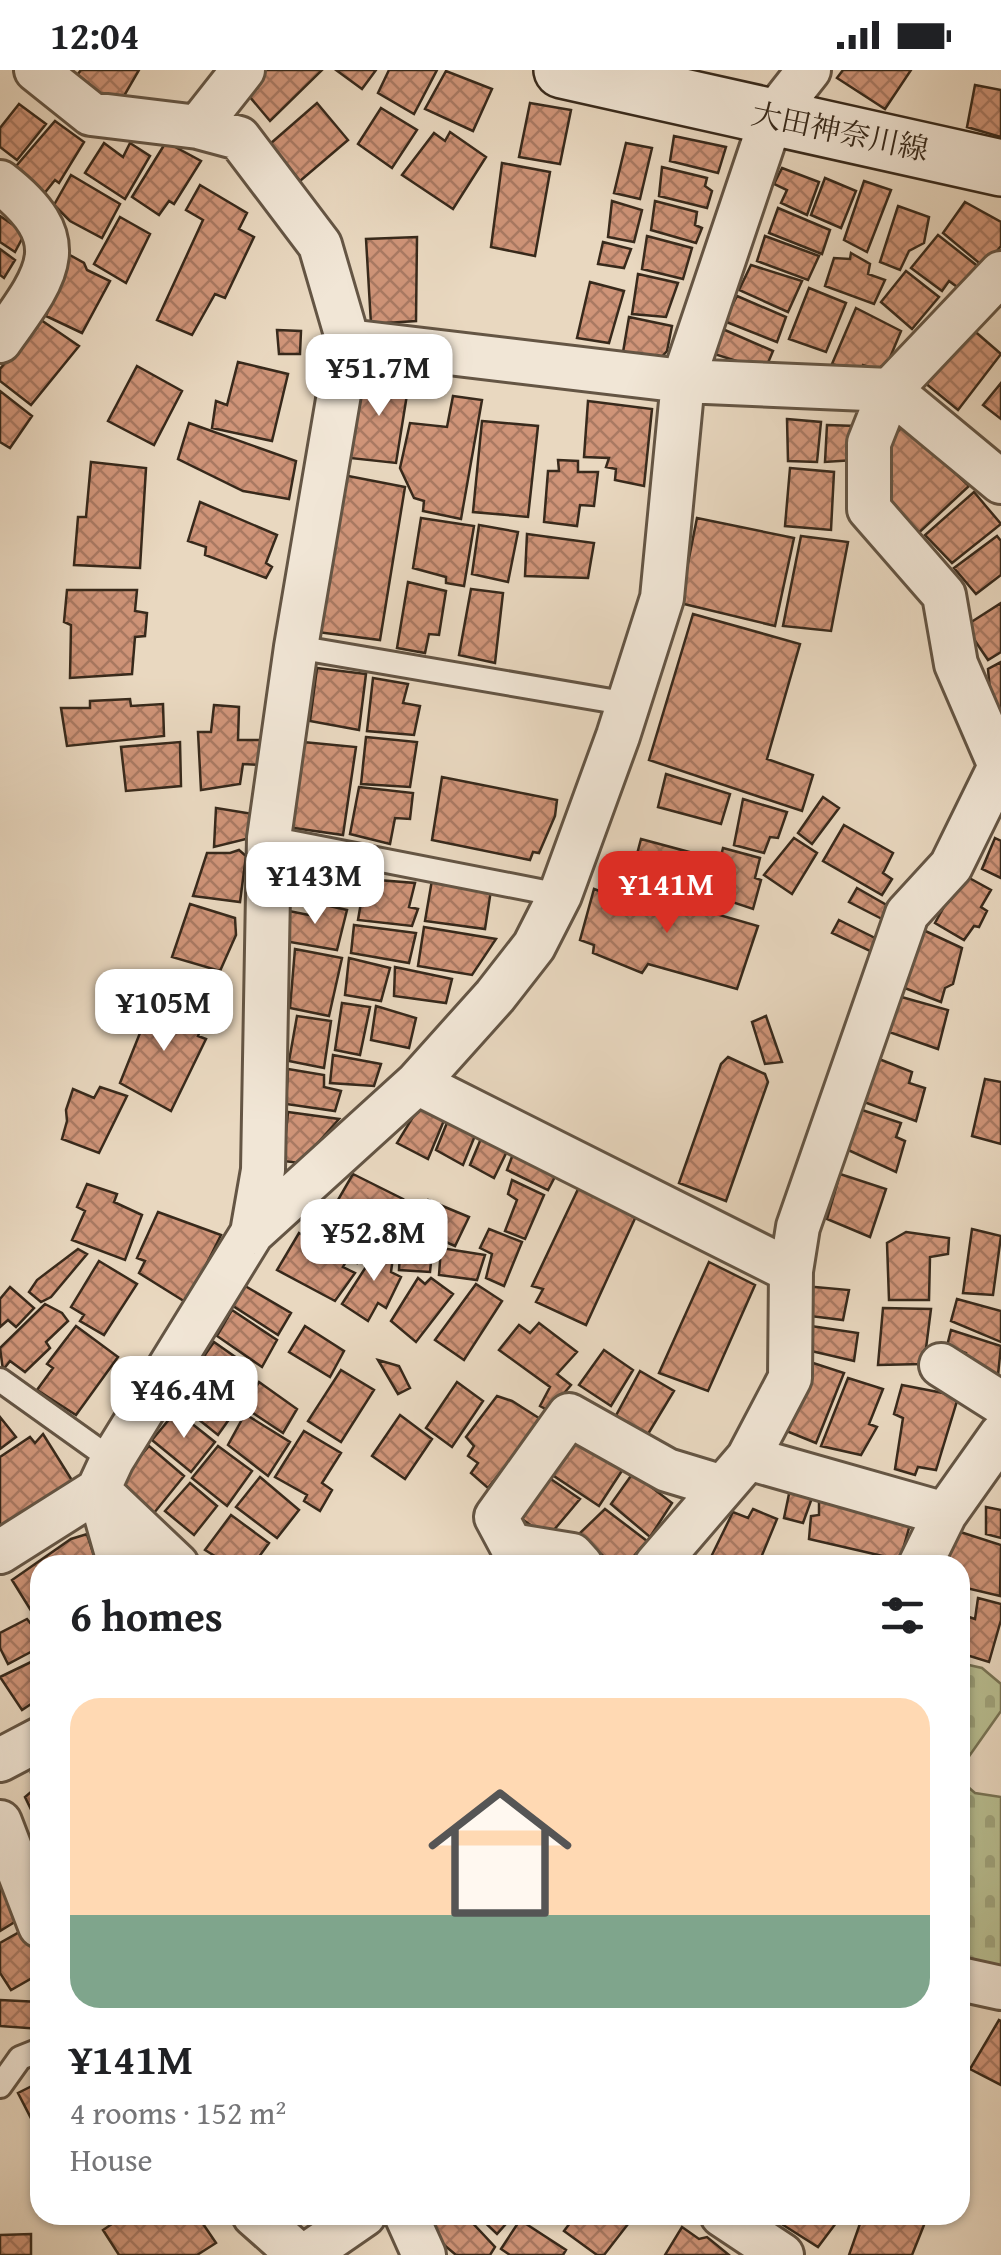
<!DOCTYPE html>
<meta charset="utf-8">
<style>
body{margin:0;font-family:"Gentium Book Plus","Noto Serif JP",serif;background:#f2f2f2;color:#202124;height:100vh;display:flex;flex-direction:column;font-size:38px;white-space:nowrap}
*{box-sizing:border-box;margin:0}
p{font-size:32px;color:#757577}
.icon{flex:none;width:55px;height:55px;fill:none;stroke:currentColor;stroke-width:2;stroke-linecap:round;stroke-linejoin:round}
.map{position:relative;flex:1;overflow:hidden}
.sheet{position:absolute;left:30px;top:1485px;width:940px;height:670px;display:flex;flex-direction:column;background:#fff;border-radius:30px;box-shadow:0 2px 8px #0004}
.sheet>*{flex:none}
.price{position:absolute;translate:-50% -85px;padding:0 22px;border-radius:20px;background:#fff;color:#222;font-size:32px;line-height:65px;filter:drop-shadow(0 2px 5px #0008)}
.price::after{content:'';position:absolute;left:50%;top:60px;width:30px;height:22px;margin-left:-15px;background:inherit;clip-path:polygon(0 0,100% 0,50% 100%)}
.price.on{background:#d93025;color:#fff}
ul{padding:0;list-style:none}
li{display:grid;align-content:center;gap:20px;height:530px;padding:0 40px}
li span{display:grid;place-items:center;height:310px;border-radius:30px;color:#555}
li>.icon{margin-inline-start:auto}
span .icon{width:180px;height:180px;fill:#fffc;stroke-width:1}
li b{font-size:42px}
h2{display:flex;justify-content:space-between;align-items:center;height:120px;padding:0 40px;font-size:42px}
.status{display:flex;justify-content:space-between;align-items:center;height:70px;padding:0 50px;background:#fff;direction:ltr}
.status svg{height:28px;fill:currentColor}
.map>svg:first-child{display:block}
.cemetery{fill:url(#cemetery-stones);stroke:#787456;stroke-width:2.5}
.building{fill:url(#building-cross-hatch);stroke:#37291b;stroke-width:2.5}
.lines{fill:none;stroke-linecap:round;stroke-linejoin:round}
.service-casing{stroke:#645544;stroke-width:28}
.minor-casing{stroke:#645544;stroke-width:48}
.secondary-casing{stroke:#37291b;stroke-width:60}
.service{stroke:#f1e6d6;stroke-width:22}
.minor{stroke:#f1e6d6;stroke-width:42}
.secondary{stroke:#f1e6d6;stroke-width:55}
.labels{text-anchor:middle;stroke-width:8;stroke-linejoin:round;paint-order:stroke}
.street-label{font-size:30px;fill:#37291b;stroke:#f1e6d6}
</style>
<div class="status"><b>12:04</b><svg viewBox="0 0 49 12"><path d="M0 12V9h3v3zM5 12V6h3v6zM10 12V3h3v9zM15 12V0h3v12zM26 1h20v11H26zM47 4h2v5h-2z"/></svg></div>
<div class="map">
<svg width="1001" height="2185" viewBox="0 0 1001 2185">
<defs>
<pattern id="cemetery-stones" width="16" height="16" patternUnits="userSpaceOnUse" patternTransform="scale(2.5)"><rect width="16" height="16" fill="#b8be91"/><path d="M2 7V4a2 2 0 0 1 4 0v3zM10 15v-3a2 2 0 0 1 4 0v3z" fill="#9fa37c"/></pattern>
<pattern id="building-cross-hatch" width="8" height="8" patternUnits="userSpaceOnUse" patternTransform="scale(2.5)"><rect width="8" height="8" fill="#cf9478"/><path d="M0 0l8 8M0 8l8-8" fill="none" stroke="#a97962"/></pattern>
</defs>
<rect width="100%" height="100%" fill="#e9d8c0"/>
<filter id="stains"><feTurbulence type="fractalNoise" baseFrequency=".002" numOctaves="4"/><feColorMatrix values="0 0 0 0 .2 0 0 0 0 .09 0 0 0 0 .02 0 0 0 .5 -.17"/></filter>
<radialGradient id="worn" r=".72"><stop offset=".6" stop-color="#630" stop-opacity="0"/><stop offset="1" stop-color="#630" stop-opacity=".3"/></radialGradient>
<path class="cemetery" d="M960,1593L982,1598L1001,1614V1641L960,1699Z
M960,1710L975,1723L1001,1727V1909L960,1900Z"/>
<path class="building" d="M81,0H139L117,38L71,13Z
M266,0H322L270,51L244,20Z
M336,0H376L362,19Z
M389,0H437L414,44L378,23Z
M843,0H911L885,39L837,8Z
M446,1L492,19L473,61L425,39Z
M975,15L1001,20V67L967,57Z
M317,33L348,70L300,111L270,74Z
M530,33L571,40L560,94L519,87Z
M19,34L46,54L17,90L0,77V58Z
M381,38L417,60L392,98L358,74Z
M55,51L84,72L59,113L55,110L43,125L11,102Z
M450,62L486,87L453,139L402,105L434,63L445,71Z
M674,66L726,77L718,103L670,91Z
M166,72L201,91L174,134L169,131L159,145L132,127Z
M104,73L123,87L130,73L150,86L125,129L85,103Z
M626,73L652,78L640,129L614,123Z
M502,93L550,102L535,186L491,177Z
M662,97L707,108L705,116L712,121L707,138L659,126Z
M782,98L819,112L807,145L781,133L787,120L774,114Z
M71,105L120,134L102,168L70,151L54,135Z
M825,108L856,121L841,158L811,145Z
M864,111L891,120L867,182L844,170Z
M200,115L247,143L239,159L254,167L225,228L215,224L192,265L157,250L203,150L186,140Z
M612,131L642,140L634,172L608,167Z
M655,131L697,142L695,155L702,158L696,173L651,160Z
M965,132L1001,152V176L984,197L943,163Z
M898,136L929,147L924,173L909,181L900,200L880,192Z
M778,138L830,160L822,184L769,163Z
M0,146L25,163L15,182L0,172Z
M120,147L150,164L126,213L94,194Z
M938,165L980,198L960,219L949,211L942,221L911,198Z
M647,166L692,178L683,209L642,199Z
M765,166L819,186L808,210L757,191Z
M417,167L416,251L371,254L366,169Z
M603,172L631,179L624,198L598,194Z
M0,179L15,190L4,208L0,205Z
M851,183L870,194L868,204L885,210L874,234L825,216L834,188L850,189Z
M68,184L84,193L87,200L110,211L82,263L46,246Z
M751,195L802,211L788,242L739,220Z
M906,201L939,227L912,259L881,232Z
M638,204L678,213L666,247L632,244Z
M590,212L624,221L609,273L577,268Z
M809,218L846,233L826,282L789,269Z
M737,226L786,247L777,272L724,251Z
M856,238L901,261L884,302L863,295L860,303L832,294Z
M629,247L672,256L667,281L660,289L622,288Z
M41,250L79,276L31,335L0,311V299Z
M718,257L773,281L765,300L711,283Z
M971,258L1001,284L958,340L924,312Z
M277,260L301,261L300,284H279Z
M238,292L288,304L272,371L212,358L216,331L227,335Z
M137,296L182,321L154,375L108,351Z
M361,305L409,312L396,393L350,388Z
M1001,313V349L983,335Z
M0,321L32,346L10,378L0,372Z
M453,326L482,330L461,449L423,441L424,431L414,428L400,398L410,353L447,357Z
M588,331L652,339L644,416L615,410L616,399L606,397L609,388L584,387Z
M787,349L821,352L817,392L788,391Z
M482,351L538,356L528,447L473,442Z
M189,353L296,391L289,429L243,421L178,389Z
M827,355L856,356L854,390L825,392Z
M904,355L969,416L912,469L882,422L892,411L884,402L883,377Z
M558,390L578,391V402H598L594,436L580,435L577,456L544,452L548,401H559Z
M91,392L146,398L140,498L74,495L78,447H86Z
M790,398L834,402L831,460L785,456Z
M343,405L405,417L380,570L317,562Z
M974,422L1001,454L952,493L925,465Z
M200,432L277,465L266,493L272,497L266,508L205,485L206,477L188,471Z
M421,448L474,456L464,516L446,513V507L413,498Z
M697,448L794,468L775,556L680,533Z
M479,455L518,462L508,512L472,504Z
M527,464L594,473L588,508L525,506Z
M801,466L848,472L831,561L783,556Z
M997,466L1001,471V505L976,524L954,498Z
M408,512L446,521L439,565L429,564L425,583L397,578Z
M471,519L503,523L495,593L459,585Z
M67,520H137L135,541L147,543L145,566L135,567L132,604L70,608L71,555L64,552Z
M1001,533V582L988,590L965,556Z
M693,544L800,574L767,689L813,705L802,741L649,690Z
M1001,592V643L990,621L988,599Z
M317,598L366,604L359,660L310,651Z
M373,608L408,614L403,633L420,636L414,665L367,661Z
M130,629L131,636L163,634L164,666L67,676L61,638H90V631Z
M214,635L239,637L238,670H264L259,695L243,694L240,714L201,720L198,662H211Z
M366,667L417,672L410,717L361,714Z
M180,672L181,716L126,721L121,677Z
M303,672L356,677L343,765L294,758L288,753Z
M666,704L730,724L721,754L658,737Z
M442,707L557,730L555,746L539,783L533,782L530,790L432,770Z
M359,717L413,723L410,749L395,748L390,774L350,764Z
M823,727L839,738L812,774L798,763Z
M743,729L787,742L778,768L770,767L764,783L734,775Z
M216,738L253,744L250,768L214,777Z
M844,755L893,783L883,803L892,809L882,825L823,791Z
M794,768L817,783L792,824L764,805Z
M995,768L1001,771V808L982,799Z
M641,769L704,786L696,820L632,803Z
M723,778L760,788L755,808L761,810L753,839L711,825Z
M239,780L246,786L240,832L193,826L207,783H230Z
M296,787L360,798L351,834L290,823Z
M962,804L991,820L981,837L987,841L979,857L974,856L964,870L935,853Z
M365,809L415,813L409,837L418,839L412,856L358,850Z
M432,810L491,820L485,859L425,851Z
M615,815L758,856L737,919L648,894L642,903L593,883L594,875L580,870L594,819L610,825Z
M857,818L890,837L882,849L849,832Z
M316,833L347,840L337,880L284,871V840L314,846Z
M190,834L235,848L236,865L220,901L172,887Z
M839,850L879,870L872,882L832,863Z
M354,855L416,863L409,893L351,883Z
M424,857L496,869L472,905L418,896Z
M921,859L962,878L953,914L945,918L941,932L902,917Z
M295,879L342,888L329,946L290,938Z
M349,888L390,898L381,931L345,925Z
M395,897L452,909L446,933L394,926Z
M898,926L948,940L938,979L889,962Z
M154,928L205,949L198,966L206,969L171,1041L120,1013Z
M342,933L370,937L360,985L335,980Z
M376,936L416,948L409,978L371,970Z
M297,946L331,951L324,998L289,991Z
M766,946L782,992L765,994L752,952Z
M333,985L381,994L374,1016L330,1013Z
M728,987L765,1004L768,1012L726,1131L679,1113L721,994Z
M879,989L912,1002L909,1013L925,1018L916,1051L864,1032Z
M288,999L324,1005V1017L341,1021L335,1041L286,1034Z
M985,1009L1001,1012V1074L972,1066Z
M100,1017L127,1026L99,1083L62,1069L67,1051L66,1040L73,1019L94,1028Z
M419,1037L445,1048L428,1089L397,1073Z
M859,1039L901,1053L896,1067L905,1071L896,1102L846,1079Z
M288,1042L339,1049L300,1093L283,1091Z
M451,1043L479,1056L463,1095L436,1080Z
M485,1059L511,1073L494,1108L470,1095Z
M516,1076L561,1095L548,1120L507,1100Z
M353,1104L403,1129L384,1165L335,1135Z
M840,1104L886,1119L870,1167L827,1149Z
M512,1110L544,1125L525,1169L505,1161L517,1130L508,1124Z
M87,1114L117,1124L114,1132L142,1145L125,1190L72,1170L85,1141L77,1137Z
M580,1115L637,1144L586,1255L536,1232L543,1219L532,1216Z
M428,1130L469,1147L455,1176L414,1158Z
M326,1136L374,1166L357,1193L329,1175L333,1167L313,1154Z
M158,1142L221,1165L187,1233L139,1203L145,1191L137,1188Z
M489,1159L522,1172L504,1216L486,1208L492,1184L480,1178Z
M972,1159L1001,1166L993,1225L963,1223Z
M906,1162L949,1168L948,1184L930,1187L929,1230H889L887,1173Z
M299,1163L347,1190L343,1197L355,1203L335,1231L277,1200Z
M401,1167L433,1173L430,1202L399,1200Z
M382,1172L394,1180L391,1202L401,1207L386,1238L378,1233L368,1251L342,1234Z
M441,1178L485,1185L477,1210L439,1205Z
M78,1179L87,1184L51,1227L41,1232L29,1222L37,1210Z
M99,1191L137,1214L104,1265L80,1251L84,1245L71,1237Z
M709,1192L755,1215L708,1321L659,1303Z
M418,1208L425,1214L431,1208L453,1224L416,1272L391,1251Z
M240,1213L291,1243L278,1265L230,1234Z
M476,1214L502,1231L464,1290L435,1270Z
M804,1216L849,1220L843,1250L802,1245Z
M10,1217L34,1238L16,1257L8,1250L0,1257V1229Z
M957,1229L1001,1241V1272L951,1251Z
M45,1234L62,1243L68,1251L46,1272L50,1278L25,1302L10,1291L3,1300L0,1278Z
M883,1238L931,1239L924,1294L878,1295Z
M232,1240L277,1270L262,1297L217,1266Z
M539,1253L577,1282L557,1304L571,1315L549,1341L540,1336L550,1317L499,1280L519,1255L530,1263Z
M76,1256L118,1287L76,1345L37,1320L53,1298L47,1294Z
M305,1256L344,1281L330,1307L289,1282Z
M811,1256L858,1263L854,1291L807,1280Z
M951,1260L1001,1276L998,1305L964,1293L966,1283L947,1276Z
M214,1272L251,1298L238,1323L197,1296Z
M604,1280L633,1300L611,1336L579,1315Z
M378,1290L399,1296L410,1318L398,1324Z
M810,1292L844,1303L816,1373L784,1360Z
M341,1300L374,1320L341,1372L308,1351Z
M640,1301L674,1321L645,1369L613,1351Z
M848,1308L883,1319L869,1354L877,1357L861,1385L821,1376Z
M194,1311L235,1341L218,1365L178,1333Z
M259,1312L297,1339L283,1363L244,1337Z
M457,1312L483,1331L452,1377L426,1358Z
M902,1315L943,1323L957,1331L936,1400L918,1397L915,1405L895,1399L903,1348L894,1344Z
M497,1326L512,1331L542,1350L488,1418L471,1403L478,1393L468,1386L474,1376L466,1367Z
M176,1341L215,1372L191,1402L152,1370Z
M245,1344L290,1372L268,1406L228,1375Z
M400,1345L432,1369L405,1409L372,1386Z
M0,1347L16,1367L0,1379Z
M304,1361L341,1383L322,1413L332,1420L320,1441L304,1431L307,1425L275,1407Z
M43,1364L73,1412L0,1460V1387L30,1367L35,1373Z
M580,1367L625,1396L599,1436L545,1400Z
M149,1376L184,1406L154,1443L119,1411Z
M218,1376L252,1401L227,1436L192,1408Z
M542,1403L580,1429L548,1467L513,1443Z
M633,1403L672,1433L650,1467L611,1434Z
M260,1407L299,1440L277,1468L236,1437Z
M190,1413L217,1436L194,1465L165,1441Z
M790,1419L813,1425L803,1453L784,1448Z
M819,1426L911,1451L900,1490L809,1469L811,1446L819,1445Z
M986,1437L1001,1440V1468L986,1464Z
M605,1439L647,1471L626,1495H613L579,1464Z
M753,1439L777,1449L758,1495H725L710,1489L733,1442L748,1448Z
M231,1445L269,1473L253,1495H215L218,1488L205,1480Z
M951,1459L1001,1475L1000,1526L962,1517L960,1495H942Z
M87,1464L97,1495H40V1544L35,1547L12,1510L71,1469Z
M978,1528L1001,1534V1550L989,1592L960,1583V1544L975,1549Z
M27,1549L40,1565V1577L8,1594L0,1578V1563Z
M31,1592L40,1609V1628L22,1640L0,1607Z
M40,1698V1758L25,1727L38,1716L31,1703Z
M0,1816L23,1847L0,1861Z
M30,1856L40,1876V1888L32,1893L39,1904L11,1920L0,1903V1873Z
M0,1930L40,1932V1959L0,1956Z
M999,1950L1001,1951V2015L970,1999Z
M40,2012V2057L36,2058L18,2023Z
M125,2145H197L216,2173L197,2185H119L103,2160Z
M428,2145H465L495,2177L490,2185H456L437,2169Z
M477,2145H514L497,2164Z
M576,2145H635L604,2185H597L564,2161Z
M786,2145H842L818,2177L780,2153Z
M863,2145H928L912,2185H849Z
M520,2150L566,2180L563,2185H510L501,2179Z
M682,2157L699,2169L707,2167L729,2185H665Z
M31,2164V2185H0V2165Z"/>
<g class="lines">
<defs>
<path id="service" d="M296,577L629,634
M269,768L560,825
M0,1310L112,1390
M0,2016L20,1988L40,1980"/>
<path id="minor" d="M36,0L91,44L198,57L239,68L320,175L348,271L296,577L269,768L263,1100L252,1163
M198,57L243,0
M0,112C76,171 48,204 0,271
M348,271L683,311L890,320L1001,412
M417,1013L791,1201
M941,1295L1001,1333
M748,1388L945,1444
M98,1420L177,1495
M99,1421L120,1495
M0,1482L98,1420L112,1390L252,1163L417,1013L495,926L534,876L560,825L618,666L662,528L683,311L772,47L809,0
M581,1495L572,1485L511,1475L496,1447L569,1345L667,1400L723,1417
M656,1495L748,1388L790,1308L791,1201L798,1157L907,844L951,796L1000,696L956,594L944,525L869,439V373L890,320L1001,203
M920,1495L945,1444L1001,1365
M0,1690L40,1669
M0,1752L40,1856
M960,1909L1001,1918
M254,2145L299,2185
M406,2145L424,2185
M722,2145L782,2185
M306,2185L364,2145"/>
<path id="secondary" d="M562,0L1001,98"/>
</defs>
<use href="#service" class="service-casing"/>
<use href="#minor" class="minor-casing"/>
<use href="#secondary" class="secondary-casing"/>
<use href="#service" class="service"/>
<use href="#minor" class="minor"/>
<use href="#secondary" class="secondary"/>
</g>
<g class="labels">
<g class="street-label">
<text transform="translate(840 62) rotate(12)" y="10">大田神奈川線</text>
</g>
</g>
<rect width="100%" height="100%" filter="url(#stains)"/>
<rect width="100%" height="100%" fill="url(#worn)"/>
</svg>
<b class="price" style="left:379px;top:349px">¥51.7M</b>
<b class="price" style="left:315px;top:857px">¥143M</b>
<b class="price on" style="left:667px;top:866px">¥141M</b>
<b class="price" style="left:164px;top:984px">¥105M</b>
<b class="price" style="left:374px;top:1214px">¥52.8M</b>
<b class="price" style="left:184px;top:1371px">¥46.4M</b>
<section class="sheet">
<h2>6 homes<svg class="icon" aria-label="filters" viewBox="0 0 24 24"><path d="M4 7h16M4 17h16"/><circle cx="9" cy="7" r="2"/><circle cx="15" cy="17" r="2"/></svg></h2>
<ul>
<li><span style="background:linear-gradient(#ffd9b3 70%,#7fa58c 0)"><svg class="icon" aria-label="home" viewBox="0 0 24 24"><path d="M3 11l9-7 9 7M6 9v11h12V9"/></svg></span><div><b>¥141M</b><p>4 rooms · 152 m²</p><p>House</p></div></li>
</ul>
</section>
</div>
